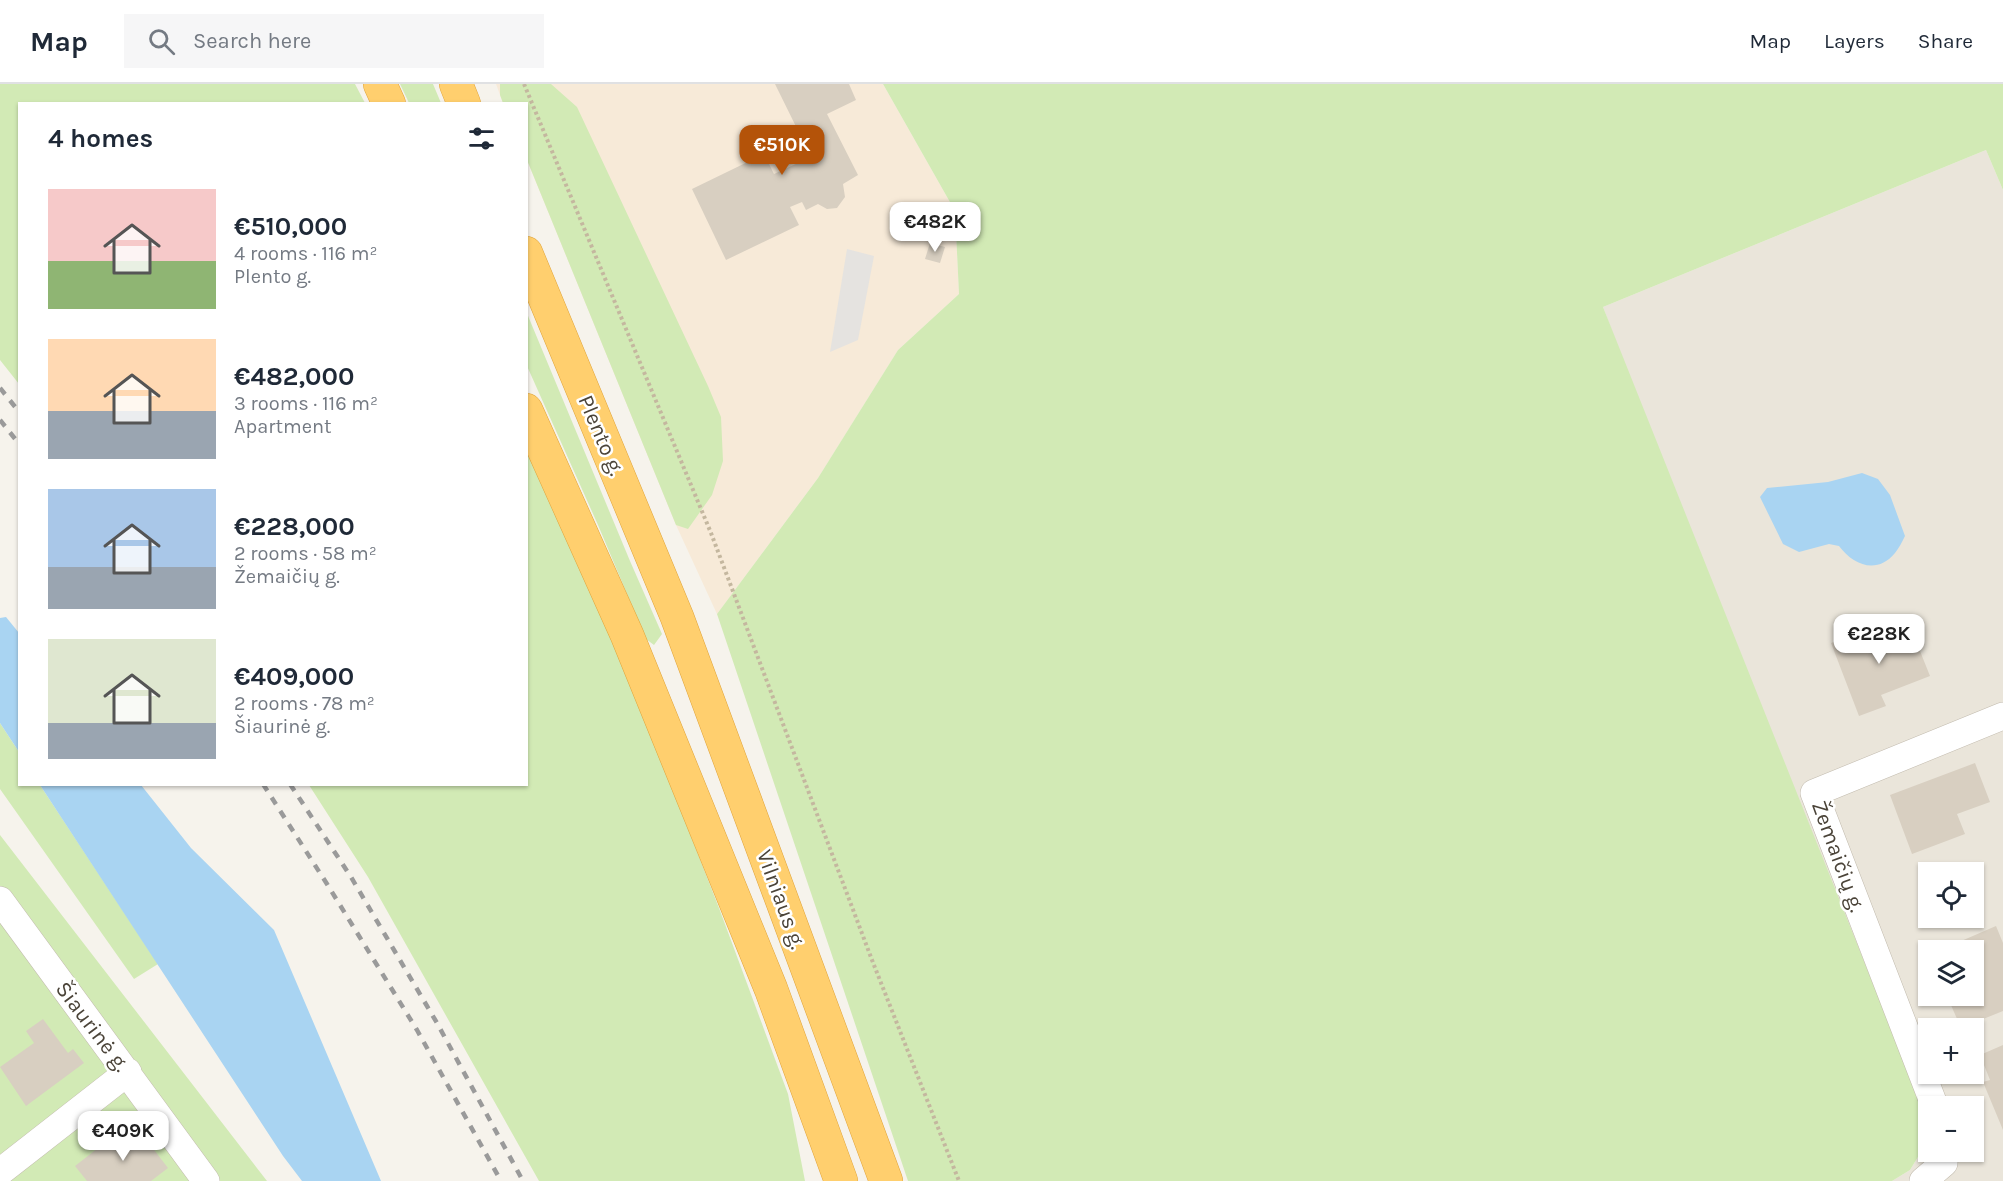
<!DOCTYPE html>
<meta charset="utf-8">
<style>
body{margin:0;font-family:Karla,sans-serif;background:#f6f6f7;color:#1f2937;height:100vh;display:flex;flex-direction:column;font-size:22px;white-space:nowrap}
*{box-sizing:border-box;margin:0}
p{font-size:20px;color:#747a83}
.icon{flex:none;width:33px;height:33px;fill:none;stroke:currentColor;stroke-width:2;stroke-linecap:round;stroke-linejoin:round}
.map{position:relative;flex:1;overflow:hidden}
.panel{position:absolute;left:18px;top:18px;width:510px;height:684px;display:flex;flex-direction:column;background:#fff;border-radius:0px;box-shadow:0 2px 4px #0004}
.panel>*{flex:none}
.buttons{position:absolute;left:1918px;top:778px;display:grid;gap:12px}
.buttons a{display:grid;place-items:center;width:66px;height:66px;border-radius:0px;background:#fff;box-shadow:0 2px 4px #0004;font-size:30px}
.price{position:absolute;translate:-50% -51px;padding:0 14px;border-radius:12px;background:#fff;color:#222;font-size:20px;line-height:39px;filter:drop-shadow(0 2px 3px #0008)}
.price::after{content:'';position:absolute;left:50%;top:36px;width:18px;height:14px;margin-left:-9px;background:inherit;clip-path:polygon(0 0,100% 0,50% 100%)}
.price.selected{background:#b45309;color:#fff}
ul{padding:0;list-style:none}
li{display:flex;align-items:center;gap:18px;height:150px;padding:0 30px}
li span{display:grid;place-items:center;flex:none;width:168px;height:120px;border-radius:0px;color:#555}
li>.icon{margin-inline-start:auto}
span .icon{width:72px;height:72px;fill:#fffc;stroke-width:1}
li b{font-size:26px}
h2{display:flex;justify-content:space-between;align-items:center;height:72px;padding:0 30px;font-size:26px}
header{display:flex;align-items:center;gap:36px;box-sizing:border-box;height:84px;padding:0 30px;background:#fff;border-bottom:2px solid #e0e1e3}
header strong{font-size:28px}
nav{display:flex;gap:33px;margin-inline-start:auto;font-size:21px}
.search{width:420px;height:54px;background:#f6f6f7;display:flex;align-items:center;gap:15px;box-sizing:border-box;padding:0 21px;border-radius:0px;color:#747a83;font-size:22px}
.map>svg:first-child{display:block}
.residential{fill:#eae5da;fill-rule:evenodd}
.commercial{fill:#f7ead8}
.green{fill:#d2eab5}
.parking{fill:#e5e3e0}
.water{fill:#a9d4f2}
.building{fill:#d8cfc1}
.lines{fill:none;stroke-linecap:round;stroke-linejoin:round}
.street-casing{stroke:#c2bbae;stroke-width:28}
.highway-casing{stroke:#e0a43c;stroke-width:34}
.path{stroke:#c4b79f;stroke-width:4;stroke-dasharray:3 3;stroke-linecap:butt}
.street{stroke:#fff;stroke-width:27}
.highway{stroke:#ffcf6e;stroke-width:33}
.rail{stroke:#9a9a9a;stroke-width:4.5;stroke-dasharray:8 8;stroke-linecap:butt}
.labels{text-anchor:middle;stroke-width:5;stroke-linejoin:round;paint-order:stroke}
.street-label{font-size:22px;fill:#4b4439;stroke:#fff}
</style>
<header>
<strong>Map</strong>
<div class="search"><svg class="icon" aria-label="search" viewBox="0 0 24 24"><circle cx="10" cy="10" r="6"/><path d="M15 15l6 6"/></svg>Search here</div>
<nav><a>Map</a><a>Layers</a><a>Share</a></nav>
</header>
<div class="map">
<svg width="2003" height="1097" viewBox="0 0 2003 1097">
<rect width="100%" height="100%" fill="#f6f3ec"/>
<path class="residential" d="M1986,66L2003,106V1097H1892L1910,1086L1921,1068L1603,223ZM1929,789H1974V834H1929ZM1929,867H1974V912H1929ZM1929,945H1974V990H1929ZM1929,1023H1974V1068H1929Z"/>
<path class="commercial" d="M496,0H883L955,127L959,210L898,266L818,394L717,530L676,441L527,76L526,20L503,19Z"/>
<path class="green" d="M0,0H355L365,19L20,20L19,300L0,276Z
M400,0H433L441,19H409Z
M500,0H551L577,23L708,302L721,333L723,377L712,411L688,445L676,441L527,76L526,20L503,19L500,11Z
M883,0H2003V106L1986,66L1603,223L1913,1000L1927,1042L1921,1068L1910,1086L1892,1097H908L717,530L818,394L898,266L959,210L955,127Z
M526,227L630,477L662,550L654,561L646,555L598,441L527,282Z
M527,358L632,601L719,824L788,1010L805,1097H539L368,793L309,701L526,700Z
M0,639L19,668L20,700L40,701L158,880L134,895L0,705Z
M0,751L267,1097H0Z"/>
<path class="parking" d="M847,165L874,172L858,256L830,268Z"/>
<path class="water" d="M1862,389L1878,395L1890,411L1905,452C1902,458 1899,464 1895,469C1877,491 1853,481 1839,462L1829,460L1799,468L1783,460L1760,413L1767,404L1828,398Z
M6,533L19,549V668L0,639V534Z
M40,701H141L191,764L274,846L381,1097H302L283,1072Z"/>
<path class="building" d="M775,0H849L856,16L827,30L858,91L843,100L845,113L837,124L827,125L818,120L806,126L802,118L790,123L799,141L726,176L692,105L764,70L774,90L811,73Z
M930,159L945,163L940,179L925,175Z
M1882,539L1886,551L1910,542L1930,592L1881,611L1886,622L1859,632L1831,559Z
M1975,679L1990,718L1957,730L1965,750L1912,770L1890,711Z
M1996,842L2003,859V927L1961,944L1947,912H1974V867H1938Z
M43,935L68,969L73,965L84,979L26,1022L0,983L34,959L26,947Z
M2003,961V1046L1983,998L1990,996L1980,971Z
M138,1045L168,1084L151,1097H87L75,1082L107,1057L113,1064Z"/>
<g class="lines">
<defs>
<path id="street" d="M0,816L206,1097
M1935,1023L1814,709L2003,632
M0,1088L128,988
M1923,1097L1944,1079L1945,1068"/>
<path id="highway" d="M380,0L389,20
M456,0L464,20
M526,169L677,533L886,1097
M526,326L627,551L771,905L841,1097"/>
</defs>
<use href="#street" class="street-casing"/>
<use href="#highway" class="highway-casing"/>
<path class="path" d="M524,0L711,449L872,876L959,1097"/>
<use href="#street" class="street"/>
<use href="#highway" class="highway"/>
<path class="rail" d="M0,304L20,329
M0,336L20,361
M263,700L327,800L417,946L501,1097
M290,700L351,793L437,939L523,1097"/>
</g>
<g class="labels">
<g class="street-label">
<text transform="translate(602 351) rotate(67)" y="8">Plento g.</text>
<text transform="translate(1839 772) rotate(70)" y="8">Žemaičių g.</text>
<text transform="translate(782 815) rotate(70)" y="8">Vilniaus g.</text>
<text transform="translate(93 942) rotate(53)" y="8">Šiaurinė g.</text>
</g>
</g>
</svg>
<div class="buttons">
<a><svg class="icon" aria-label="locate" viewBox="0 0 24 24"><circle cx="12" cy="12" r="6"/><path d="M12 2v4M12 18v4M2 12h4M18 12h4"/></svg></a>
<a><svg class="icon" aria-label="layers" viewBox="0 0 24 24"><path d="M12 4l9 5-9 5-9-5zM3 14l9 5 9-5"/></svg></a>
<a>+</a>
<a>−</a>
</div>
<b class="price selected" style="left:782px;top:92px">€510K</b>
<b class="price" style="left:935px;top:169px">€482K</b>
<b class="price" style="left:1879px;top:581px">€228K</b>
<b class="price" style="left:123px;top:1078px">€409K</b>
<section class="panel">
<h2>4 homes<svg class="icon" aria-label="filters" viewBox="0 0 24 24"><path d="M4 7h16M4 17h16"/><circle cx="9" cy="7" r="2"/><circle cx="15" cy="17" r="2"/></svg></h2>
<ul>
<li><span style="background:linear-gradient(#f6c9c9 60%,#8fb573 0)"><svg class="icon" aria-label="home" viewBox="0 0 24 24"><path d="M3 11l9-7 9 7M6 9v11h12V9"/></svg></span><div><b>€510,000</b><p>4 rooms · 116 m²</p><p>Plento g.</p></div></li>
<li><span style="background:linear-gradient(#ffd9b3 60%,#9aa5b1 0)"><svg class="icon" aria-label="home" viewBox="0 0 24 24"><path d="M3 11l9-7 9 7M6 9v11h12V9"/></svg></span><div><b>€482,000</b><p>3 rooms · 116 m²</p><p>Apartment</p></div></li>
<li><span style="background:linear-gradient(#a9c7e8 65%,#9aa5b1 0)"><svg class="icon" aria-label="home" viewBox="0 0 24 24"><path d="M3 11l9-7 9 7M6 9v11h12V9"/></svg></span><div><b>€228,000</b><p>2 rooms · 58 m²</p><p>Žemaičių g.</p></div></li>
<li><span style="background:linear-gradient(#dfe7d0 70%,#9aa5b1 0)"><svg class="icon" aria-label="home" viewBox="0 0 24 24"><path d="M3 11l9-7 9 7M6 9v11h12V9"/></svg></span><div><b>€409,000</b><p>2 rooms · 78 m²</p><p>Šiaurinė g.</p></div></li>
</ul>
</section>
</div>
